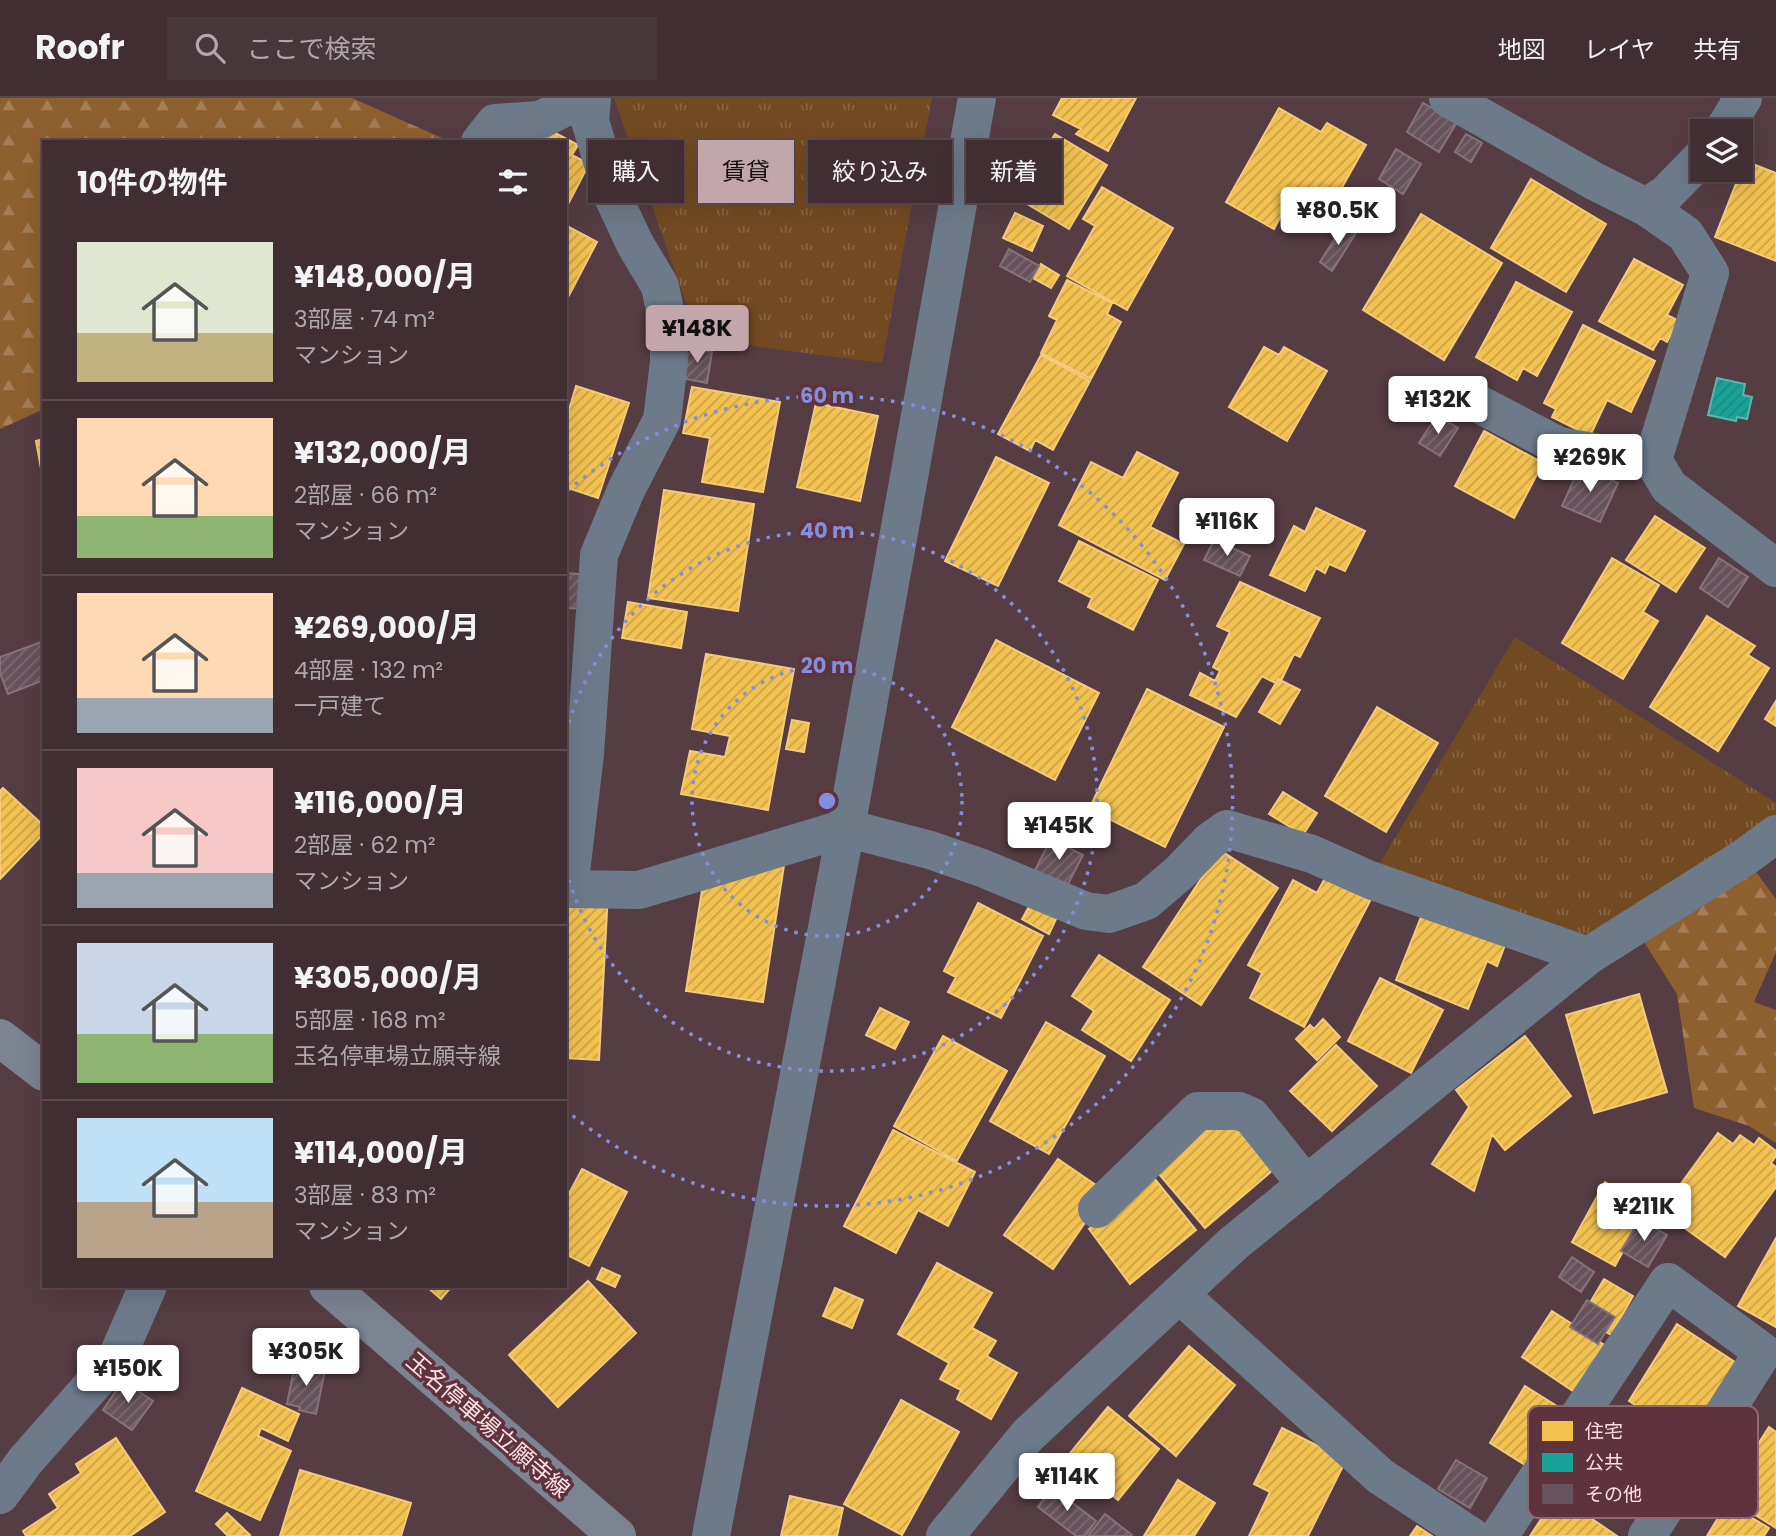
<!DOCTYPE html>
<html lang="ja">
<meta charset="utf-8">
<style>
body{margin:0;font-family:Poppins,"Noto Sans JP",sans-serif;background:#47363a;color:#f1f3f6;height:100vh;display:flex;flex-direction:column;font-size:26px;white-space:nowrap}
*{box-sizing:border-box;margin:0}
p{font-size:23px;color:#aea8ac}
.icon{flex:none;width:38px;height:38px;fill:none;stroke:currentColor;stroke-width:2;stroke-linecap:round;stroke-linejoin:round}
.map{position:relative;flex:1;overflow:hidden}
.details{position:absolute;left:42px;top:42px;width:525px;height:1148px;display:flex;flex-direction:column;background:#402e32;border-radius:0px;box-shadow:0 7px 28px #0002,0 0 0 2px #594a4d}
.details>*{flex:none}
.banner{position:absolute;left:588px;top:42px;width:665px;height:63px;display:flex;gap:14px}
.buttons{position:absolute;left:1690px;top:21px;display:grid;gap:14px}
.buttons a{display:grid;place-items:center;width:63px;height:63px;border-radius:0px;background:#402e32;box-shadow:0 7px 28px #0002,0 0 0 2px #594a4d;font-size:35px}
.price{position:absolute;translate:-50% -60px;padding:0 16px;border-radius:7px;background:#fff;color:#222;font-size:23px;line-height:46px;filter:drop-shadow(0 2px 4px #0008)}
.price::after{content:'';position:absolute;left:50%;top:42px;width:21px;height:16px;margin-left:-10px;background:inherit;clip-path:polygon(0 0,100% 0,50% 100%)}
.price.current{background:#c2a6ac;color:#111}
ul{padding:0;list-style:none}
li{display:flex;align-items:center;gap:21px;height:175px;padding:0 35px}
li+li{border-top:2px solid #594a4d}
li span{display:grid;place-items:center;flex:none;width:196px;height:140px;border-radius:0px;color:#555}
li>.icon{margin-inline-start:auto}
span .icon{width:84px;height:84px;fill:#fffc;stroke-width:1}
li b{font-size:30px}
h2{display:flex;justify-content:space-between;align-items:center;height:84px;padding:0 35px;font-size:30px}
.chip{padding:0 24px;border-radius:0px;background:#402e32;box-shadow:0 7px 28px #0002,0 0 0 2px #594a4d;font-size:24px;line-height:63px}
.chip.current{background:#c2a6ac;color:#111}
header{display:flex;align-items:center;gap:42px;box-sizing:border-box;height:98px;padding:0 35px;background:#402e32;border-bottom:2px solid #594a4d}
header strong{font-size:33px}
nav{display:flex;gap:38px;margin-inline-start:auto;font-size:24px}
.search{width:490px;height:63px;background:#47363a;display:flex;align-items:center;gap:18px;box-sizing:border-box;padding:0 24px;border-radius:0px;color:#aea8ac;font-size:26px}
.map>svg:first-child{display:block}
.grass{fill:url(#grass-tufts)}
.forest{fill:url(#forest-firs)}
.homes{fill:url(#homes-hatch);stroke:#f5ca7b;stroke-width:2}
.public{fill:url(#public-hatch);stroke:#5cb5af;stroke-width:2}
.building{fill:url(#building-hatch);stroke:#86737a;stroke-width:2}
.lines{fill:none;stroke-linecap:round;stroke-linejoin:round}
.minor{stroke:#6c7a8a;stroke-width:38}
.major{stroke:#7c8391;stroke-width:38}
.ring{fill:none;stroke:#818fdd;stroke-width:3.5;stroke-dasharray:3.5 7}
.labels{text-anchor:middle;stroke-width:7;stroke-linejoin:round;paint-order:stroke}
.street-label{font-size:23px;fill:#fcdfe4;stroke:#5f333d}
.key{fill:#5f333d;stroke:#8e676f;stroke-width:2}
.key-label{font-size:19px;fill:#fcdfe4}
.centre{fill:#818fdd;stroke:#5f333d;stroke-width:3.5}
.ring-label{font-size:21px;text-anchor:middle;font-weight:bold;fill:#818fdd;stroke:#5f333d;stroke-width:7;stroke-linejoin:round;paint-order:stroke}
</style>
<header>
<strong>Roofr</strong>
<div class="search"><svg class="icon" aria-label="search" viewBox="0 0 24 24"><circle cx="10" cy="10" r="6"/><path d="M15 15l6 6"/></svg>ここで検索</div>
<nav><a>地図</a><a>レイヤ</a><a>共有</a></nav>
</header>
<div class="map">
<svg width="1776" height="1438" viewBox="0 0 1776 1438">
<defs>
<pattern id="grass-tufts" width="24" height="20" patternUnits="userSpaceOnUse" patternTransform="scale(1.75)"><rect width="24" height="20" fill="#724a22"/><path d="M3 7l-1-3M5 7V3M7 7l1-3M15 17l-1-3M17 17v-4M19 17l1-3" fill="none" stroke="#876442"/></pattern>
<pattern id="forest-firs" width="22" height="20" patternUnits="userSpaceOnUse" patternTransform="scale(1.75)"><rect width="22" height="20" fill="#8f602f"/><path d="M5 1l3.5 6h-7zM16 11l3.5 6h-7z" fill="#a57e57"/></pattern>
<pattern id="homes-hatch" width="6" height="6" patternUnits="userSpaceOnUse" patternTransform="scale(1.75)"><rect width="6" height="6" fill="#f2c14e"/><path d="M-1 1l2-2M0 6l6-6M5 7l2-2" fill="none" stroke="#c8a24c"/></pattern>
<pattern id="public-hatch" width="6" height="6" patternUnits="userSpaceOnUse" patternTransform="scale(1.75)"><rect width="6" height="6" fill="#17a398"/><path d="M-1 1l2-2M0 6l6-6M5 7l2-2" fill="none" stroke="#27867f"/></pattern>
<pattern id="building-hatch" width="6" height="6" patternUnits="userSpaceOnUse" patternTransform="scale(1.75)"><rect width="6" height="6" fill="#67535b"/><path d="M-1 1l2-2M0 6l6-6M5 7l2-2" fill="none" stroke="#7e6b72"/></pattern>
</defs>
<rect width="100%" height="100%" fill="#553d43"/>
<path class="grass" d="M614,0H932L882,265L699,241Z
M1515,539L1776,705V735L1588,858L1370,782Z"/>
<path class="forest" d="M0,0H352L442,40L441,44H44V311L0,331Z
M1745,759L1776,801V854L1754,904L1776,912V1045L1749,1028L1694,1010L1677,896L1634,828Z"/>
<path class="homes" d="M1062,0H1136L1108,53L1076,36L1081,31L1053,17Z
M1279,10L1321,34L1327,25L1366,47L1336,100L1315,88L1301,114L1287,107L1274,131L1226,104Z
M542,28L578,47L572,57L589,66L565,112V44H509L515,33L534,43Z
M1055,36L1107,67L1069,131L1017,100Z
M1745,63L1776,75V163L1715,139Z
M1531,81L1606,126L1566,194L1491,150Z
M1102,89L1173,130L1127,212L1067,178L1095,128L1083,121Z
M1015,115L1043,128L1032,153L1003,140Z
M1421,116L1502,165L1444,262L1363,212Z
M565,127L597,144L565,205Z
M1634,161L1683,187L1667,217L1679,223L1667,244L1660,240L1653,252L1599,223Z
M1041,166L1059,177L1051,190L1033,180Z
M1067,182L1112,205L1107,216L1121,224L1091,281L1041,255L1057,222L1049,218Z
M1516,184L1572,214L1537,278L1523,270L1517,282L1476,259Z
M1583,227L1655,263L1631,314L1607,302L1590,338L1552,319L1556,311L1544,305Z
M1264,249L1279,257L1284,249L1327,273L1287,343L1229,309Z
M1041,257L1090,283L1053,352L1035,342L1030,353L998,336Z
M576,288L629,305L598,400L565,389V314L568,315Z
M692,289L780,304L763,394L702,384L710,340L683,335Z
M816,305L878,318L860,403L797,389Z
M1484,333L1543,365L1514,420L1455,388Z
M44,341V387L36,343Z
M1137,354L1178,375L1150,429L1184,446L1165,482L1059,427L1091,364L1123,380Z
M996,359L1049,385L998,488L945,463Z
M664,392L754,406L738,513L648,500Z
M1238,403L1265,415L1253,442L1226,430Z
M1316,410L1365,433L1345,473L1329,466L1325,475L1316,470L1305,493L1270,477L1294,428L1305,434Z
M1655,418L1705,450L1676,494L1626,462Z
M1079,443L1158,482L1133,532L1088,509L1092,500L1059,483Z
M1612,460L1659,487L1643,514L1658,523L1623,581L1562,545Z
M1240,484L1320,520L1300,559L1294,556L1279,587L1262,578L1236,619L1190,597L1200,575L1215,583L1220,573L1213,569L1230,534L1217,528Z
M628,504L687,514L681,550L622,540Z
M1707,518L1755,548L1748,557L1769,570L1718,653L1650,609Z
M996,542L1099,595L1055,682L952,629Z
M706,556L794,571L768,712L681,696L690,653L725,659L730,638L692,631Z
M1278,581L1300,592L1280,626L1259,614Z
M1147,591L1224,629L1165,749L1089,711Z
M1776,603V628L1765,621Z
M1377,609L1438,645L1386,734L1325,698Z
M792,622L809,625L804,654L786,651Z
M3,690L44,728V735L0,781V693Z
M1283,694L1317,715L1303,737L1269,716Z
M1220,752L1278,790L1201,907L1143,869Z
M708,755L784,767L763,904L686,893Z
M565,774L609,776L599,962L565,960Z
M1325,780L1370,803L1304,929L1250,900L1262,875L1248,867L1293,782L1317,795Z
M978,805L1043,838L1001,920L948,894L956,879L944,873Z
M1031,805L1057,819L1049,836L1022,821Z
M1423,814L1505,847L1497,868L1487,863L1468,911L1396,882Z
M1099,857L1170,902L1131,963L1082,932L1094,913L1072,898Z
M1380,880L1443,912L1411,975L1348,943Z
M1639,896L1667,994L1594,1015L1566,917Z
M880,910L909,924L895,951L866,937Z
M1323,921L1340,939L1317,962L1296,941L1310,927L1314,931Z
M1046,924L1105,958L1049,1056L990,1023Z
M943,938L1007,973L957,1063L894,1028Z
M1525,938L1571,998L1505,1052L1492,1036L1474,1093L1432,1066L1469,1009L1456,992Z
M1336,947L1377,988L1332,1033L1290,993Z
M1228,1005L1280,1066L1205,1130L1153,1069Z
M893,1032L975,1074L948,1128L918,1112L896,1155L844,1128Z
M1718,1035L1733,1046L1740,1037L1754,1047L1759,1040L1776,1053V1058L1771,1065L1776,1069V1089L1725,1159L1661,1113Z
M1058,1061L1106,1094L1053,1171L1004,1137Z
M582,1071L627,1094L589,1168L565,1156V1103Z
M1150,1075L1196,1132L1130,1186L1089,1131Z
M1605,1084L1648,1108L1615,1168L1572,1144Z
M1776,1140V1229L1738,1208Z
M937,1165L992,1195L972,1230L996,1243L987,1258L1017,1275L991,1321L957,1301L961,1292L940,1281L949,1265L898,1236Z
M602,1170L620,1178L615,1189L597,1181Z
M1604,1181L1633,1198L1611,1237L1581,1220Z
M588,1183L636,1235L558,1309L509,1257Z
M426,1188H452L441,1201Z
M835,1190L863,1202L852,1230L823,1218Z
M1552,1213L1609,1250L1579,1297L1522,1259Z
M1677,1226L1741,1268L1693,1344L1629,1303Z
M1189,1248L1235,1287L1176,1358L1129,1318Z
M1525,1288L1568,1315L1533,1372L1490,1345Z
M242,1290L299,1316L288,1343L261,1330L258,1338L291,1353L260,1422L196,1393Z
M901,1302L959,1334L902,1437L844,1406Z
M1108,1309L1159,1351L1118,1402L1066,1360Z
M1769,1329L1776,1334V1430L1725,1398Z
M1282,1330L1346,1362L1308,1438H1249L1270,1394L1254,1386Z
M116,1340L165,1414L130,1438H26L23,1433L58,1410L49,1396L81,1375L76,1366Z
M300,1372L411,1405L401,1438H280Z
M1178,1382L1215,1405L1194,1438H1144Z
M1557,1397L1617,1438H1530Z
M790,1398L843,1410L837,1438H781Z
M1727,1405L1769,1430L1764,1438H1707Z
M227,1415L250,1437L249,1438H228L216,1426Z
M1417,1428L1432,1438H1410Z"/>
<path class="public" d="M1717,280L1745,286L1743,297L1752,299L1747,321L1737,319L1736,323L1708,317Z"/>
<path class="building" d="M1423,5L1457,24L1439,54L1407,34Z
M1466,36L1482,45L1471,64L1455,54Z
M1396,51L1421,66L1403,96L1379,81Z
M1344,126L1356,135L1332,173L1320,164Z
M1009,151L1039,168L1030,184L1000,168Z
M687,249L712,254L707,285L681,280Z
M1437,317L1458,330L1440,358L1419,345Z
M1580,368L1618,385L1600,424L1562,408Z
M1214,442L1250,458L1240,478L1204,462Z
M1719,460L1748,479L1728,509L1700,490Z
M565,475L591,477L589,511L565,510Z
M44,543V582L8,596L0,575V559Z
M1051,741L1083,757L1067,788L1035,772Z
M1640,1121L1667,1137L1648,1169L1621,1153Z
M1572,1159L1594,1174L1581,1194L1559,1179Z
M1587,1202L1615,1219L1598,1246L1570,1229Z
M295,1266L325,1272L316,1316L299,1312L300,1309L287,1306Z
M123,1283L153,1303L132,1332L103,1312Z
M1456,1362L1487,1380L1470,1410L1438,1391Z
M1052,1389L1096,1423L1085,1438H1076L1038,1409Z
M1105,1416L1132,1437L1131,1438H1088Z"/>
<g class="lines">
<path class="minor" d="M592,0L590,23L613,99L635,146L660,188L669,232V264L662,322L626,392L599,457L585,656L569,791L639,792L846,730L930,752L982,770L1086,813L1109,816L1146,803L1179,775L1210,743L1227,731L1312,756L1370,782L1588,858
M1448,0L1594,83L1646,109L1685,136L1710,175L1653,362L1669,389L1776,470
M1723,33L1743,0
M480,44L495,25L540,22L584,0
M1646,109L1666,96L1703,58
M1475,304L1559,348L1621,359L1653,362
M1097,1111L1198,1013H1239L1251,1018L1299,1078L1308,1086
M1179,1196L1380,1378L1471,1438
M0,1397L26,1362L117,1259L148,1188
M711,1438L846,730L977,0
M945,1438L1028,1337L1234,1145L1588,858L1745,759L1776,736
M1499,1438L1668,1184L1763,1254L1647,1438"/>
<path class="major" d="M0,940L44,974
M328,1188L617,1438"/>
</g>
<g class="ring">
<circle cx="827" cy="703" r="135"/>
<path d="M566 635A270 270 0 1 1 566 771"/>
<path d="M567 393A405 405 0 1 1 567 1013"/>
</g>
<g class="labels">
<g class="street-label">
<text transform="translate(488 1327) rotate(41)" y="8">玉名停車場立願寺線</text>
</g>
</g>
<rect x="1528" y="1308" width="230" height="112" rx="10" class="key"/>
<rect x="1542" y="1323" width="31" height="20" fill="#f2c14e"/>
<rect x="1542" y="1355" width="31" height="19" fill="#17a398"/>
<rect x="1542" y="1386" width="31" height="20" fill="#67535b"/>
<g class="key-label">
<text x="1585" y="1340">住宅</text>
<text x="1585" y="1371">公共</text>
<text x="1585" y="1403">その他</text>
</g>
<circle cx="827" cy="703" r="10" class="centre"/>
<g class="ring-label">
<text x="827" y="305">60 m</text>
<text x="827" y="440">40 m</text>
<text x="827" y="575">20 m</text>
</g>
</svg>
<div class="buttons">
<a><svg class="icon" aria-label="layers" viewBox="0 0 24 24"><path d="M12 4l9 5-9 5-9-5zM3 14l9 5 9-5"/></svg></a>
</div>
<b class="price" style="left:1338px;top:149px">¥80.5K</b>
<b class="price current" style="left:697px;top:267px">¥148K</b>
<b class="price" style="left:1438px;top:338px">¥132K</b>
<b class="price" style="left:1590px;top:396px">¥269K</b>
<b class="price" style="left:1227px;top:460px">¥116K</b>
<b class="price" style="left:1059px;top:764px">¥145K</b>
<b class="price" style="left:1644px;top:1145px">¥211K</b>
<b class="price" style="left:306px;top:1290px">¥305K</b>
<b class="price" style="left:128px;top:1307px">¥150K</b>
<b class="price" style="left:1067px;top:1415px">¥114K</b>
<div class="banner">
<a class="chip">購入</a>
<a class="chip current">賃貸</a>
<a class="chip">絞り込み</a>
<a class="chip">新着</a>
</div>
<section class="details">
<h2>10件の物件<svg class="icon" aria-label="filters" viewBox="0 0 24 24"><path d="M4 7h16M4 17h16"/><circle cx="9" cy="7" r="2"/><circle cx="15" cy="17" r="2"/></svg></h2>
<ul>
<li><span style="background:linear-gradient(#dfe7d0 65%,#c2b280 0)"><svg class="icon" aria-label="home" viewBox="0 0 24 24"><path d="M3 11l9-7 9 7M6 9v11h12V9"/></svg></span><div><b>¥148,000/月</b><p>3部屋 · 74 m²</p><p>マンション</p></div></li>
<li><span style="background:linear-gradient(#ffd9b3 70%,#8fb573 0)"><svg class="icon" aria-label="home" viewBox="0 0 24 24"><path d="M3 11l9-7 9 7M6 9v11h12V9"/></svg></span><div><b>¥132,000/月</b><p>2部屋 · 66 m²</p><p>マンション</p></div></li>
<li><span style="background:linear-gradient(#ffd9b3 75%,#9aa5b1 0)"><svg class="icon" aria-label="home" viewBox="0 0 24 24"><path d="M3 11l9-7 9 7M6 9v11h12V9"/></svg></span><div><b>¥269,000/月</b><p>4部屋 · 132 m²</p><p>一戸建て</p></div></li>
<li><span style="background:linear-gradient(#f6c9c9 75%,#9aa5b1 0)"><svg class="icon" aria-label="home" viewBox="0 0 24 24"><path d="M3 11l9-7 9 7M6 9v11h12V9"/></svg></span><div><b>¥116,000/月</b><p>2部屋 · 62 m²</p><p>マンション</p></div></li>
<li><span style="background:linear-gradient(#c9d6e8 65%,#8fb573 0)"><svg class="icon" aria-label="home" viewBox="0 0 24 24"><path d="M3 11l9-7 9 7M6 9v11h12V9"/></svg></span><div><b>¥305,000/月</b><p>5部屋 · 168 m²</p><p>玉名停車場立願寺線</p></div></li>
<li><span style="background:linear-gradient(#bfe0f5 60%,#b9a48a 0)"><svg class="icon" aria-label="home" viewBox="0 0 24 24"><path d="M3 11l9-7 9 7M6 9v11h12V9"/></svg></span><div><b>¥114,000/月</b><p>3部屋 · 83 m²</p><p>マンション</p></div></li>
</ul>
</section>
</div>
